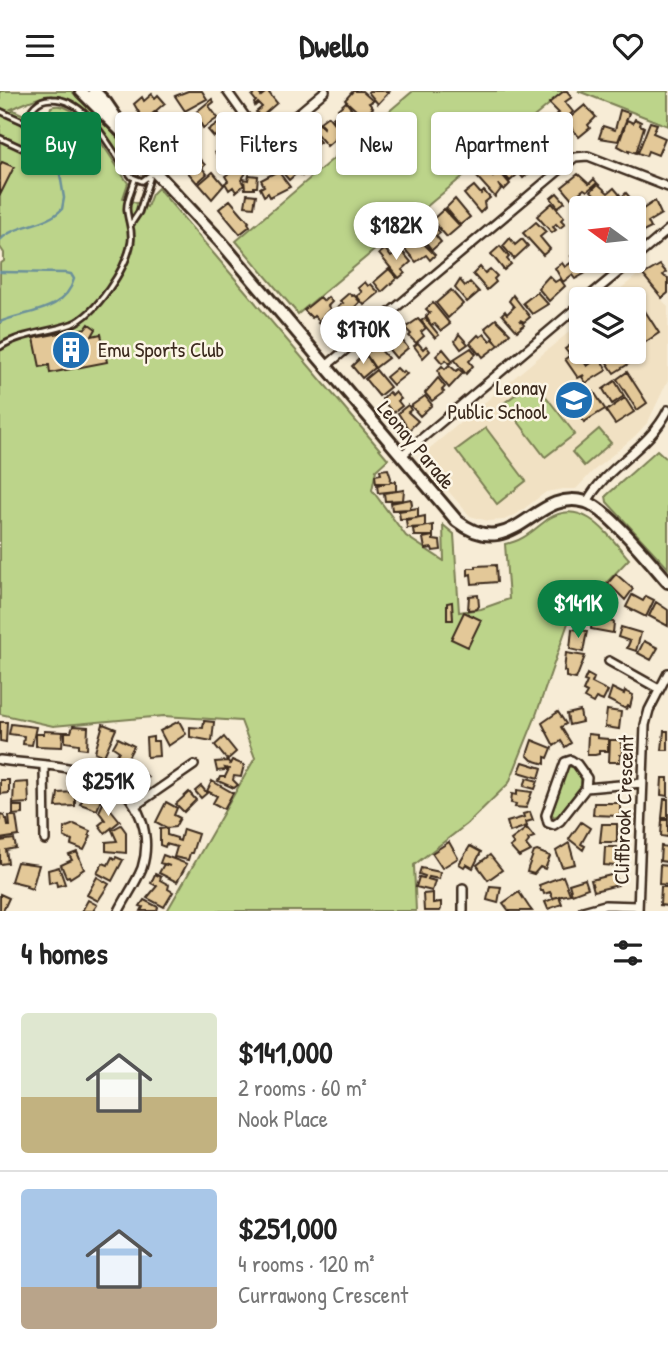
<!DOCTYPE html>
<meta charset="utf-8">
<style>
body{margin:0;font-family:"Patrick Hand",sans-serif;background:#f2f2f2;color:#222;height:100vh;display:flex;flex-direction:column;font-size:26px;white-space:nowrap}
*{box-sizing:border-box;margin:0}
p{font-size:23px;color:#767676}
.icon{flex:none;width:38px;height:38px;fill:none;stroke:currentColor;stroke-width:2;stroke-linecap:round;stroke-linejoin:round}
.map{position:relative;height:820px;overflow:hidden}
.drawer{display:flex;flex-direction:column;background:#fff;flex:1}
.drawer>*{flex:none}
.banner{position:absolute;left:21px;top:21px;width:626px;height:63px;display:flex;gap:14px}
.needle{width:46px;rotate:285deg}
.controls{position:absolute;left:569px;top:105px;display:grid;gap:14px}
.controls a{display:grid;place-items:center;width:77px;height:77px;border-radius:7px;background:#fff;box-shadow:0 2px 5px #0004;font-size:35px}
.price{position:absolute;translate:-50% -60px;padding:0 16px;border-radius:24px;background:#fff;color:#222;font-size:23px;line-height:46px;filter:drop-shadow(0 2px 4px #0008)}
.price::after{content:'';position:absolute;left:50%;top:42px;width:21px;height:16px;margin-left:-10px;background:inherit;clip-path:polygon(0 0,100% 0,50% 100%)}
.price.active{background:#0b8043;color:#fff}
ul{padding:0;list-style:none}
li{display:flex;align-items:center;gap:21px;height:175px;padding:0 21px}
li+li{border-top:2px solid #e0e0e0}
li span{display:grid;place-items:center;flex:none;width:196px;height:140px;border-radius:7px;color:#555}
li>.icon{margin-inline-start:auto}
span .icon{width:84px;height:84px;fill:#fffc;stroke-width:1}
li b{font-size:30px}
h2{display:flex;justify-content:space-between;align-items:center;height:84px;padding:0 21px;font-size:30px}
.pill{padding:0 24px;border-radius:7px;background:#fff;box-shadow:0 2px 5px #0004;font-size:24px;line-height:63px}
.pill.active{background:#0b8043;color:#fff}
header{display:flex;justify-content:space-between;align-items:center;height:91px;padding:0 21px;background:#fff;font-size:32px;font-weight:700}
.map>svg:first-child{display:block}
.built{fill:#f1e1c3}
.green{fill:#bcd48a;stroke:#7c7f54;stroke-width:2}
.lines{fill:none;stroke-linecap:round;stroke-linejoin:round}
.stream{stroke:#6c919a;stroke-width:2.5}
.building{fill:#e3c898;stroke:#3b2a1e;stroke-width:2}
.lane-casing{stroke:#3b2a1e;stroke-width:9}
.street-casing{stroke:#3b2a1e;stroke-width:12}
.secondary-casing{stroke:#3b2a1e;stroke-width:16}
.lane{stroke:#fcf5e5;stroke-width:3.5}
.street{stroke:#fcf5e5;stroke-width:7}
.secondary{stroke:#fcf5e5;stroke-width:10}
.labels{text-anchor:middle;stroke-width:5;stroke-linejoin:round;paint-order:stroke}
.poi-label{font-size:21px;fill:#3b2a1e;stroke:#fcf5e5;text-anchor:start}
.street-label{font-size:21px;fill:#3b2a1e;stroke:#fcf5e5}
</style>
<header><svg class="icon" aria-label="menu" viewBox="0 0 24 24"><path d="M4 6h16M4 12h16M4 18h16"/></svg>Dwello<svg class="icon" aria-label="heart" viewBox="0 0 24 24"><path d="M12 20l-8-8c-3-5 5-10 8-4 3-6 11-1 8 4z"/></svg></header>
<div class="map">
<svg width="668" height="820" viewBox="0 0 668 820">
<rect width="100%" height="100%" fill="#f7ecd6"/>
<filter id="ink" filterUnits="userSpaceOnUse"><feTurbulence type="fractalNoise" baseFrequency=".0143" numOctaves="2"/><feDisplacementMap in="SourceGraphic" scale="14" xChannelSelector="R" yChannelSelector="G"/><feConvolveMatrix kernelMatrix="1 2 1 2 8 2 1 2 1" color-interpolation-filters="sRGB"/></filter>
<g filter="url(#ink)">
<path class="built" d="M640,182L668,216V289L648,331L635,345L592,381L576,398H563L546,401L517,423L504,429L488,430L470,425L422,370L424,362L581,231V261H634V208H608Z"/>
<path class="green" d="M0,0H71L87,13L140,72L138,80L134,81L129,78C110,51 87,1 47,5C36,6 22,14 11,18L46,34L51,16C79,5 113,72 128,92L123,107L147,116L152,103L158,97L388,368L376,379L372,399L406,445L444,470L443,434L454,443L459,521L481,518L509,508L505,453C524,450 533,439 548,428C583,405 609,445 629,468L568,532L535,627L509,692L467,733L414,774L416,820H167L255,667L241,630L164,625L53,635L0,623V173L4,170V162L0,156Z
M413,0H565L298,223L236,150Z
M578,0H668V35Z
M534,290L575,343L545,366L504,312Z
M486,337L526,390L497,413L456,359Z
M599,338L611,352L584,375L572,361Z
M657,359L668,369V477L607,411L606,405Z
M568,676H573L581,687V695L559,724L554,726L551,722L565,678Z"/>
<g class="lines">
<path class="stream" d="M0,149C17,132 45,136 62,118L64,107L60,83L64,72L60,43L65,25
M0,181L65,182L71,183L74,188C65,221 26,220 0,231"/>
</g>
<path class="building" d="M188,0H202L207,8L185,20L175,5Z
M257,0L261,5L265,2L261,0H271L269,2L277,12L261,26L256,21L262,16L258,12L255,15L254,12L256,10L252,5Z
M353,0H362L373,10L369,12L373,17L361,28L356,23L358,21L345,9Z
M390,0L378,13L368,1L369,0Z
M564,0H567L572,6L565,11L573,21L562,31L556,24L559,22L549,12Z
M152,3L155,7L158,4L165,12L144,30L134,13L142,6L144,10Z
M212,8L214,11L209,15L218,27L203,37L195,22Z
M346,11L356,24L353,27L355,30L348,36L345,33L341,37L333,27L340,21L338,18Z
M585,14L596,26L588,34L590,37L579,46L566,30Z
M620,19L629,22L618,50L599,47L603,35L615,39Z
M156,21L161,27L164,25L175,37L161,49L145,31Z
M328,25L342,42L327,55L310,35L317,30L323,37L324,35L320,31Z
M635,28L641,31L640,34L644,36L636,62L629,59V61L618,55L627,29L633,32Z
M222,29L231,44L222,51L217,44L214,46L208,39Z
M650,31L657,33L653,42L665,47L658,64L648,60L646,65L638,62Z
M546,37L550,42L548,44L551,47L553,45L558,51L555,53L557,55L551,57L547,63L531,44L537,39L540,42Z
M174,39L185,51L187,49L194,57L178,70L165,50L172,44L171,42Z
M314,44L320,51L304,63L295,52L300,48L301,50Z
M233,45L237,53L233,55L241,72L230,77L228,72L222,75L215,61L221,58L219,55Z
M529,49L542,64L538,71L528,76L521,69L529,62L522,55Z
M297,58L312,76L302,85L298,81L289,89L283,82L287,78L282,73L288,68L291,72L294,69L290,64Z
M190,63L193,67L196,64L205,74L202,77L207,83L197,92L180,72Z
M518,68L529,82L523,87L519,82L510,90L502,81Z
M2,71L14,76L0,104V74Z
M239,75L246,82L241,89L244,94L236,101L233,96L229,99L225,92L228,90L225,85Z
M486,78L493,86L499,80L510,93L504,99L498,93L501,98L495,106L477,86Z
M278,80L290,96L270,106L268,102L264,105L260,97L264,95L261,89Z
M213,81L224,94L212,108L199,93Z
M578,83L589,93L594,88L597,92L587,100L584,98L572,108L562,96Z
M249,84L258,85L257,96H254V98H245L244,88L248,89Z
M598,93L608,102L614,97L620,104L605,117H601L593,109L596,105L591,100Z
M474,95L481,103L484,100L490,107L484,112L485,117L480,122L464,103Z
M557,102L565,111L558,116L551,107Z
M626,102L639,117L634,122V117L623,115L619,117L615,112Z
M247,103L256,104L254,116L245,115Z
M455,108L470,126L460,134L446,117Z
M230,109L249,131L248,132L250,135L240,143L219,118Z
M655,110L661,123L648,131L651,137L643,141L641,137L638,138L634,131V124Z
M552,112L564,126L561,129L565,133L560,137L556,133L553,136L556,139L552,142L537,125Z
M444,118L460,135L447,146L432,129Z
M536,131L546,141L540,146L550,158L543,164L523,142Z
M433,133L440,142L436,145L441,151L432,159L418,141L422,137L425,140Z
M414,143L435,164L430,169L426,164L416,171L401,154Z
M510,147L515,154L522,148L528,155L514,168L503,155Z
M500,155L509,166L507,168L511,173L504,179L491,163Z
M581,156V170H599L585,182L571,165Z
M385,158L391,166L401,159L411,171L402,179L405,182L399,187L379,163Z
M573,170L584,183L575,188L572,184L563,191L555,177L562,172L565,176Z
M660,174L666,181L663,184L665,186L668,187V202L662,207L643,184Z
M480,176L485,182L490,178L497,185L494,188L496,191L487,199L473,183Z
M389,178L397,187L382,201L374,191Z
M549,185L555,191L560,188L565,195L549,210L538,197Z
M460,189L465,195L470,191L479,201L467,211L455,197Z
M365,191L368,195L371,193L379,202L364,214L357,205L362,201L358,197Z
M451,199L463,213L448,227L436,212Z
M537,201L548,213L532,223L523,212Z
M349,202L352,205L354,204L360,211L353,218L356,221L348,228L338,216L343,212L340,210Z
M513,204L530,226L524,231L520,229L524,234L517,240L502,223L505,220L507,223L514,216L509,210Z
M320,206L324,210L328,206L332,211L328,215L330,218L319,230L314,225L312,227L304,219Z
M636,206L659,242L644,252L634,236L632,208Z
M433,212L450,233L441,240L435,233L431,234L426,225L430,222L426,218Z
M328,223L333,229L337,226L342,231L338,235L343,241L334,248L318,232Z
M425,227L439,244L435,247L421,230Z
M418,228L426,237L421,241L424,245L416,252L409,245L411,243L405,237Z
M496,228L510,242L499,254L485,237Z
M89,233L96,238L92,245L101,243L107,271L50,282L49,274L40,276L34,247L86,237Z
M459,243L468,253L461,258L455,250Z
M484,243L490,250L493,248L499,254L483,266L480,262L479,263L470,252L478,244L480,246Z
M400,246L408,257L396,267L385,254L390,250L392,252Z
M581,247V261H586L580,265L587,275L599,266L607,279L586,292L582,286L584,284L578,287L565,268L572,263H569L565,258Z
M418,252L423,258L426,255L430,260L423,267L414,255Z
M375,256L377,258L379,257L388,267L375,277L367,265L365,266L363,264Z
M471,257L476,263L469,270L473,275L466,283L454,268Z
M443,258L453,270L449,273L446,269L442,272L436,265Z
M616,261H632L627,264L633,270L614,282L606,270L617,263Z
M362,265L364,267L367,265L374,277L362,287L352,275Z
M449,274L456,280L459,278L463,282L449,297L440,286L438,279L442,275L445,278Z
M397,277L402,282L404,280L407,283L393,294L386,286Z
M376,279L390,296L379,305L365,288Z
M627,281L647,312L637,319L617,288Z
M438,287L445,296L442,299L444,301L432,310L425,302Z
M615,290L624,305L612,313L603,298Z
M389,301L392,304L395,301L401,308L398,310L402,315L393,322L382,308Z
M594,301L605,318L584,331L574,314Z
M425,305L432,314L420,325L411,315Z
M625,307L634,321L615,333L606,320Z
M408,314L411,319L408,321L418,330L409,339L398,322Z
M388,378L391,387L390,392H376L375,384L381,383L380,379Z
M396,390V400L378,402L377,394Z
M404,399L403,409L385,410L384,402Z
M411,408L412,414L409,418L392,419L391,412Z
M418,417V427L400,428L399,420Z
M425,425V436L407,437L406,429Z
M433,434V445H414L413,438Z
M433,445V449L440,450L441,459L433,460L432,457L425,458L423,447Z
M496,474L497,491L472,493L471,483L468,484V477H476V475Z
M616,483L633,498L625,509L608,492Z
M478,504L479,515L477,518L468,519L469,505Z
M632,504L643,510L646,505L654,509L646,526L626,516Z
M452,511L453,529H447V512Z
M656,511L668,519V535L649,525Z
M464,521L481,529L468,556L451,548Z
M592,528L614,531L613,542L591,538Z
M621,536L641,542L636,560L627,557L630,550L618,546Z
M572,538L587,540L583,561L570,558Z
M644,550L658,557L651,569L638,562Z
M566,562L585,565L576,588L566,586V581L564,580Z
M587,583L594,587L592,592L608,600L603,610L596,607L593,612L584,607L587,602L583,600L587,591L584,590Z
M612,597L624,603L625,600L633,604L630,616L628,615L626,618L608,609Z
M607,619L621,621L619,638L605,636Z
M580,620L582,631L569,634L567,623Z
M558,621L566,633L561,636L571,652L565,656L561,650L554,655L542,632Z
M179,630L186,643L168,655L160,640Z
M204,630L214,631L212,650L190,646V636L203,637Z
M0,631H7L6,651L0,650Z
M11,633L36,636L32,654L23,653L24,645L9,643Z
M103,633L116,638L104,665L95,661Z
M73,635L88,636L87,658L79,657V653L65,651V641H71Z
M44,640L63,641L62,656L36,655V643H44Z
M664,640H668V659H662Z
M588,643L597,644V647L608,648V660H599V663L595,664H587Z
M153,646V650H158L159,665L147,666L146,647Z
M224,646L236,661L227,669L215,654Z
M118,647L134,655L123,676L113,671L119,660L113,656Z
M532,649L552,657L548,667L545,666V673L532,669L527,664Z
M610,649H621L623,664H620V671H609Z
M232,669L244,674L241,686L234,685L233,689L238,694L234,697L218,690L220,686H225L229,678L225,677L226,679L217,680L215,671L228,670L230,673Z
M523,671L542,677L539,687L519,681Z
M133,672L148,686L140,694L126,680Z
M527,687L538,690L535,698L524,695Z
M662,687H668V705L661,704Z
M0,689H9V702L0,703Z
M212,690L233,702L224,718L213,712L217,705L207,700Z
M28,691L29,712L13,713L14,692Z
M201,695L207,702L201,707L195,700Z
M517,699L532,701L526,717L515,716L516,713L511,712L512,703L517,704Z
M75,701V715L56,716L58,702Z
M87,701L102,706L97,719L80,713Z
M189,701L196,709L184,721L176,713Z
M664,708H668V727H662Z
M104,710L120,730L105,742L99,734L105,729L99,721Z
M166,711L177,717L174,724L180,727L175,736L167,737L156,731Z
M594,712H620V725L593,724Z
M13,715H23V723L13,724Z
M530,721L533,729L526,731L527,735L510,741L507,731L524,726L523,723Z
M0,723L4,724L5,728H7L8,735H10L9,725H16L19,745L0,748Z
M662,729H668V746L661,745Z
M581,731L590,737L581,753L585,755L583,759L569,748Z
M74,733L90,740L89,744L91,745L84,759L71,754L72,750L64,746V737Z
M602,733H617V751H600Z
M121,734L126,741V762L106,760V751L117,750L112,739Z
M167,737V744L177,747V749L180,750L183,738L198,743L192,762H190L188,769L174,766L177,756L166,753L165,756L160,754V738Z
M527,737L534,746L528,748L529,750L526,754L531,760L519,766L510,756L514,753L511,749Z
M14,748L16,757L6,759L8,772L0,773V750Z
M449,751L458,767L442,777L432,762Z
M569,752L575,773L562,776L556,760Z
M470,755L481,761L473,777L466,773L464,776L459,773Z
M661,755L668,756V771L660,770Z
M605,756H617L616,775L604,774Z
M537,760L550,765L545,778L540,776L534,783L527,781L528,777L534,761Z
M77,761L84,778L70,787L69,785L66,786L61,774L72,769L69,764Z
M163,764L187,773L177,791L159,782L164,773L170,775L160,772Z
M490,764L502,779L488,789L477,774Z
M112,766L115,768L116,766L123,769L112,790L97,782L103,772L108,774Z
M17,771L39,774L32,798L26,796L27,794L11,790Z
M660,774L668,775V794L659,793Z
M59,776L65,793L57,795L56,790L49,792L48,779Z
M421,777L440,781L439,788L429,786L428,788L435,790L432,800L416,796L419,786L424,787L425,785L419,783Z
M155,783L161,786L160,789L169,794L168,798L173,801L164,816L147,807L157,795L151,792Z
M615,783L618,794L594,800L591,789Z
M563,785L570,803L553,807L550,801L544,803L543,800H541L539,794Z
M97,786L109,793L98,810L87,804Z
M585,788L588,797L572,803L569,793Z
M490,795L501,796L498,812L487,809Z
M661,796H668V815L660,814Z
M519,801L529,816L532,820H509L503,812Z
M433,802V812L441,811V818L440,820H424L423,803Z
M0,803L9,807L3,820H0Z
M559,805L562,813L548,818L545,811Z
M88,809L97,814L93,820H82Z
M144,809L158,816L157,820H141L143,816L140,815Z"/>
<g class="lines">
<defs>
<path id="lane" d="M0,20L40,38L44,57L41,66L0,47
M25,32C30,19 37,7 52,8C90,8 110,61 132,86L142,90L153,82
M131,133L139,121L150,87
M0,256C21,242 48,242 72,233C96,223 127,177 131,151C133,139 128,131 127,119C126,110 132,98 135,88"/>
<path id="street" d="M227,0L254,38L265,45L275,42L325,0
M263,59L265,45
M634,168L668,139
M586,208L632,170
M325,276L575,66L588,65L668,96
M401,365L581,213
M587,411C607,374 649,358 668,319
M609,570L659,598
M0,669C32,673 67,674 97,684C135,696 154,740 142,777C136,792 126,806 119,820
M44,675L45,749
M586,697L587,687L577,673L571,669L565,671L546,724L548,732L554,734L560,730L586,697L642,692
M136,714L194,674
M463,797V820
M583,820L605,814L638,815
M638,820L645,634L649,619L668,582"/>
<path id="secondary" d="M81,0L124,43L155,81L220,150L457,430C514,474 534,396 586,411C608,418 651,472 668,491
M94,0L106,12L119,31"/>
</defs>
<use href="#lane" class="lane-casing"/>
<use href="#street" class="street-casing"/>
<use href="#secondary" class="secondary-casing"/>
<use href="#lane" class="lane"/>
<use href="#street" class="street"/>
<use href="#secondary" class="secondary"/>
</g>
</g>
<defs>
<symbol id="building-disc" viewBox="-11 -11 22 22"><circle r="9.5" fill="#1f6fb2" stroke="#fcf5e5"/><path d="M-4-6H4V6H1V3H-1V6H-4ZM-2.5-4.3h1.7v1.8h-1.7ZM.8-4.3h1.7v1.8H.8ZM-2.5-1h1.7V.8h-1.7ZM.8-1h1.7V.8H.8Z" fill="#fff"/></symbol>
<symbol id="school-disc" viewBox="-11 -11 22 22"><circle r="9.5" fill="#1f6fb2" stroke="#fcf5e5"/><path d="M0-5L7-2L0 1L-7-2ZM-4 1L0 2.5L4 1V4Q0 6-4 4Z" fill="#fff"/></symbol>
</defs>
<g fill-rule="evenodd">
<use href="#building-disc" x="49" y="237" width="44" height="44"/>
<use href="#school-disc" x="552" y="287" width="44" height="44"/>
</g>
<g class="labels">
<g class="poi-label">
<text x="98" y="266">Emu Sports Club</text>
<text x="547" y="304" text-anchor="end">Leonay<tspan x="547" dy="24">Public School</tspan></text>
</g>
<g class="street-label">
<text transform="translate(416 354) rotate(50)" y="7">Leonay Parade</text>
<text transform="translate(624 719) rotate(-88)" y="7">Cliffbrook Crescent</text>
</g>
</g>
</svg>
<div class="controls">
<a><svg class="needle" viewBox="-14 -14 28 28"><path d="M0-13l5 13h-10z" fill="#e53935"/><path d="M0 13l5-13h-10z" fill="#767676"/></svg></a>
<a><svg class="icon" aria-label="layers" viewBox="0 0 24 24"><path d="M12 4l9 5-9 5-9-5zM3 14l9 5 9-5"/></svg></a>
</div>
<b class="price" style="left:396px;top:171px">$182K</b>
<b class="price" style="left:363px;top:275px">$170K</b>
<b class="price active" style="left:578px;top:549px">$141K</b>
<b class="price" style="left:108px;top:727px">$251K</b>
<div class="banner">
<a class="pill active">Buy</a>
<a class="pill">Rent</a>
<a class="pill">Filters</a>
<a class="pill">New</a>
<a class="pill">Apartment</a>
</div>
</div>
<section class="drawer">
<h2>4 homes<svg class="icon" aria-label="filters" viewBox="0 0 24 24"><path d="M4 7h16M4 17h16"/><circle cx="9" cy="7" r="2"/><circle cx="15" cy="17" r="2"/></svg></h2>
<ul>
<li><span style="background:linear-gradient(#dfe7d0 60%,#c2b280 0)"><svg class="icon" aria-label="home" viewBox="0 0 24 24"><path d="M3 11l9-7 9 7M6 9v11h12V9"/></svg></span><div><b>$141,000</b><p>2 rooms · 60 m²</p><p>Nook Place</p></div></li>
<li><span style="background:linear-gradient(#a9c7e8 70%,#b9a48a 0)"><svg class="icon" aria-label="home" viewBox="0 0 24 24"><path d="M3 11l9-7 9 7M6 9v11h12V9"/></svg></span><div><b>$251,000</b><p>4 rooms · 120 m²</p><p>Currawong Crescent</p></div></li>
</ul>
</section>
